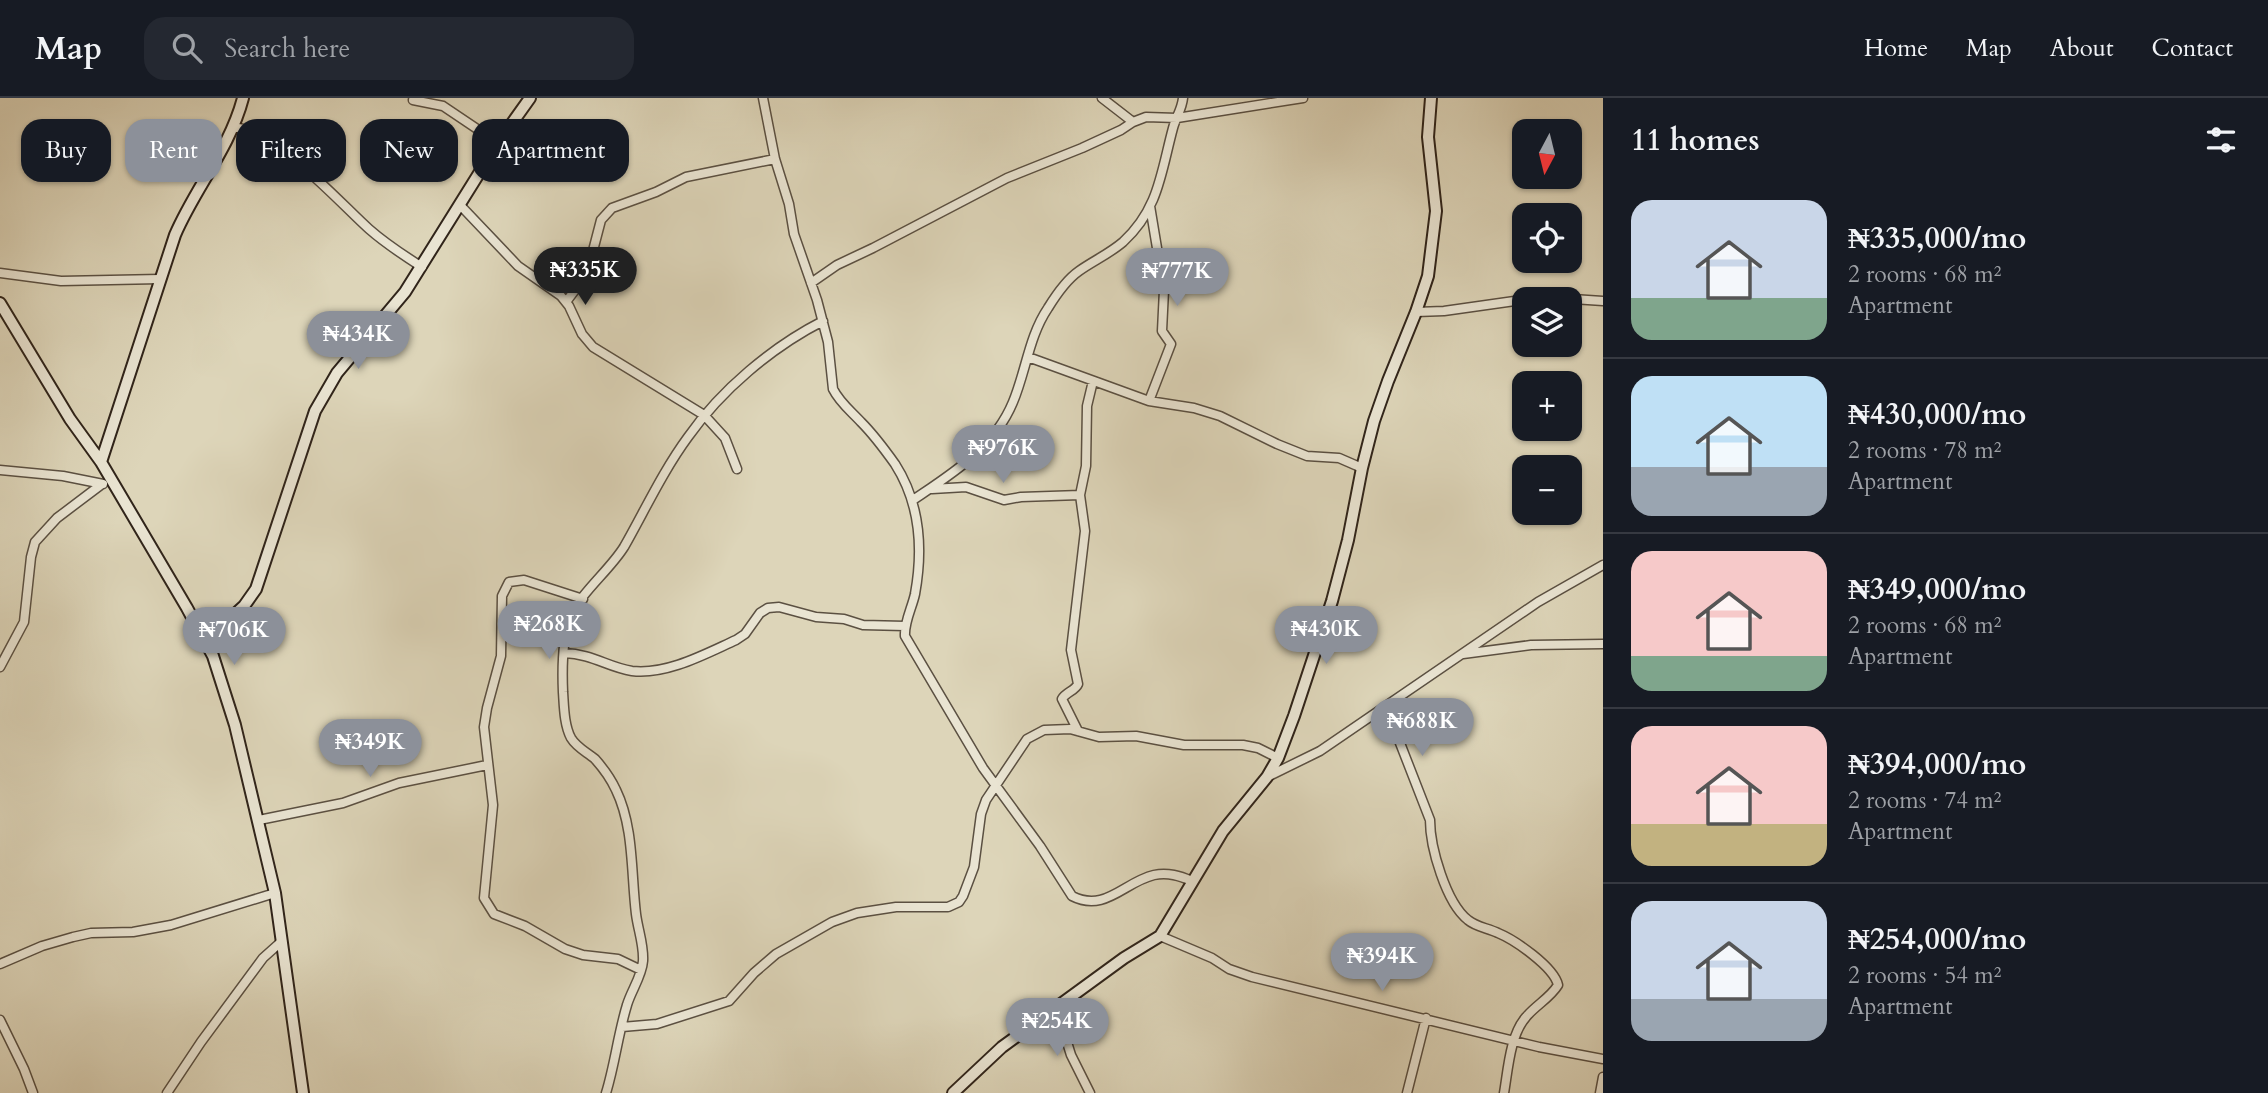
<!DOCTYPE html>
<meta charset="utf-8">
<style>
body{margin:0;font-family:Cardo,serif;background:#242831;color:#f1f3f6;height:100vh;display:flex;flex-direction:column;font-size:26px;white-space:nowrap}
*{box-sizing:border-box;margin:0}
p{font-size:23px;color:#9ea1a6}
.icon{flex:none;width:38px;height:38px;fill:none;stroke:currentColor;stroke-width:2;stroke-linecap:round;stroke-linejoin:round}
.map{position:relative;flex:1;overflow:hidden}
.panel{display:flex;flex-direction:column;background:#171b24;width:665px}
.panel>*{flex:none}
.top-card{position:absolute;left:21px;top:21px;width:665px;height:63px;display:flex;gap:14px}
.needle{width:46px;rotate:187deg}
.controls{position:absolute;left:1512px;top:21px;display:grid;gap:14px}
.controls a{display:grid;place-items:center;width:70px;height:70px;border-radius:14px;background:#171b24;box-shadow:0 2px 5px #0004;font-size:35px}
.price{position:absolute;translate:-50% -60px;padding:0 16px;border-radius:24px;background:#8c9099;color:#fff;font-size:23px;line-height:46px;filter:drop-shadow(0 2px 4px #0008)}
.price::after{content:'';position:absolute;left:50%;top:42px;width:21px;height:16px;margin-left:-10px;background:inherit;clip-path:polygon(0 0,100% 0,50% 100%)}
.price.current{background:#222;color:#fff}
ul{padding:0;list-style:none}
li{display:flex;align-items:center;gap:21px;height:175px;padding:0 28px}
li+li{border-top:2px solid #363941}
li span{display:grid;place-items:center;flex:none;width:196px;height:140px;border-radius:21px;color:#555}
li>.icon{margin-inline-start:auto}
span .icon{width:84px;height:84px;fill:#fffc;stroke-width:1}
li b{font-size:30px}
h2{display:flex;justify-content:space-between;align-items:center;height:84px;padding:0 28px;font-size:30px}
.tag{padding:0 24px;border-radius:21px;background:#171b24;box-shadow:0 2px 5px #0004;font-size:24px;line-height:63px}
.tag.current{background:#8c9099;color:#fff}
header{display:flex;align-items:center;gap:42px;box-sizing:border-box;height:98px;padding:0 35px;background:#171b24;border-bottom:2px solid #363941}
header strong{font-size:33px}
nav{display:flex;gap:38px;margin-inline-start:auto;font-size:24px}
.search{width:490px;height:63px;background:#242831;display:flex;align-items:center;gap:18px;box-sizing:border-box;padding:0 24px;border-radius:21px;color:#9ea1a6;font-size:26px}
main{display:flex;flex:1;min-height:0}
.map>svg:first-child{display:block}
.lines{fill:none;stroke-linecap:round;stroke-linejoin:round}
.street-casing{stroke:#5b5042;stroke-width:11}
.secondary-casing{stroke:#30241a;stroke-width:14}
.street{stroke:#e9e4d2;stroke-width:8}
.secondary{stroke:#e9e4d2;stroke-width:10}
</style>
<header>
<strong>Map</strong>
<div class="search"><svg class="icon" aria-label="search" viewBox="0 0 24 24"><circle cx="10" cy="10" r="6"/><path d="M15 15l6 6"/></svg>Search here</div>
<nav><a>Home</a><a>Map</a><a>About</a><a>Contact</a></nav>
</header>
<main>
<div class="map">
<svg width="1603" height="995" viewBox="0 0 1603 995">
<rect width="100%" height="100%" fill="#ddd5b9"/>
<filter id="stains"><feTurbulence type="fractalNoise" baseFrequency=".00286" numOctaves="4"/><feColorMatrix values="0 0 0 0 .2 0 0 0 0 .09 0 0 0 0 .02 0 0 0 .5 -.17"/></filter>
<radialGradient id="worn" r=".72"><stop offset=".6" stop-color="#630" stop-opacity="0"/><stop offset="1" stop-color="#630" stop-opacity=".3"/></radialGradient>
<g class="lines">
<defs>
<path id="street" d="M763,0L775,61L789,106L794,136L817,202L828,244L833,291C840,305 851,313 861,324C873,336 885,352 895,366C920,405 923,452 915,496C912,510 904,524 905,538L983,670L1040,748L1072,798C1105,815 1124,784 1154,777C1168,774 1180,778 1192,783
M1102,0L1133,24
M413,2L443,8L498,45
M234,30C270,27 342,107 369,131C386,146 403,157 422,169
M508,31L555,72
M460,107L518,168L561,198L569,208L582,236L593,249L704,317L725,340L737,371
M0,175L61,183L160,181
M811,185L837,167L873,150L1007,80L1082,50L1121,32L1133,24L1146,19L1177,20L1303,0
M566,204L581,184L589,168L601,122L612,110L656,94L686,79L775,61
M1416,214L1444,213L1543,199L1603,203
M1028,259L1149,303L1194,310L1220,318L1277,346L1307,358L1339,360L1362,370
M1149,303L1171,246L1162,233L1164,192L1150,108
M0,372L63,378L103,386
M932,391L966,389L1004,402L1021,399L1080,397
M913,402C953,375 994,350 1013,304C1026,273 1029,238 1048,210C1056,197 1066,182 1079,173C1093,163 1109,156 1123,144C1159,111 1161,74 1173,30C1176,19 1182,11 1183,0
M583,501L524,482L509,484L502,498L501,558L487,610L484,629L493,707L484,800L494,816L525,828L565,851L583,857L618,861L641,872
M564,555C593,556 607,569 632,573C667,577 705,556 736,542L745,536L760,515L768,510L779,509L816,519L844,521L863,527L905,528
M1463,556L1531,547L1603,546
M0,569L24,524L31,459L35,444L57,420L102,386
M1386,609L1430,722C1430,749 1446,805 1468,822C1476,829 1488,830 1498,835C1515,842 1554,869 1558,887C1550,900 1536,907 1526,919C1510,937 1508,972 1504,995
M1078,633L1062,601C1066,594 1075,593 1078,586L1071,552L1085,433L1080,397L1086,368L1087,308L1093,283
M1267,679L1320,653L1538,504L1603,467
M259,722L343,705L399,685L487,667
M1160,838L1212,860L1229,871L1252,879L1539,949L1603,961
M0,866L42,848L73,839L91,835L133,834L171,827L275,795
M1056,909L1071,957L1090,995
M0,922L24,971L33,995
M622,929L657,926L729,903L754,875L776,856L832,824L857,815L896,809H948L959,804L963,798L974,769L981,716L986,702L1027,641L1044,632L1070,631L1099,639L1136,638L1184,647H1243L1258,650L1278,660
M167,995L201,944L263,860L282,843
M606,995C615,966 618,936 627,907C631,893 642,878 643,863C644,847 638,832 636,816C631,775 634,729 616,692C611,681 603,670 595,661C587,654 577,650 571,640C564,627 564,608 563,594C562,571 562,542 570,520C580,495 609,473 624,449C645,412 663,373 688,339C721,292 772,249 823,223
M1407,995L1426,920
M1600,995L1603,979"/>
<path id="secondary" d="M0,205L70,321L101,364L187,510L213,558L235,627L275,795L303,995
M101,364L175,137C195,90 230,50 243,0
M206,543L244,508L256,491L315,313L337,275L405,194L498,45L530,0
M953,995L1002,949L1124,860L1160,838L1223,733L1267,679L1278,660L1294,618L1332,503L1348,442L1362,370L1374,323L1388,283L1416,214L1428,178L1436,113L1428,39L1431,0"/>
</defs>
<use href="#street" class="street-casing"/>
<use href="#secondary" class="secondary-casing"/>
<use href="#street" class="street"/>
<use href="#secondary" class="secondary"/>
</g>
<rect width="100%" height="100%" filter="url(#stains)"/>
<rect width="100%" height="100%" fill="url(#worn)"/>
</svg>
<div class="controls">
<a><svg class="needle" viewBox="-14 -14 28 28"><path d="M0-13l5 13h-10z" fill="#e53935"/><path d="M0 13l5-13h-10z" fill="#9ea1a6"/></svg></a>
<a><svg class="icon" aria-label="locate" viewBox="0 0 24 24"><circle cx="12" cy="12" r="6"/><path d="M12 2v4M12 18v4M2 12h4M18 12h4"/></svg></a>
<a><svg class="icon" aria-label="layers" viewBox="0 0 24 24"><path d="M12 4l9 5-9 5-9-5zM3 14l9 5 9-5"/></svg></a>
<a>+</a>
<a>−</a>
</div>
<b class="price current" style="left:585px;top:209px">₦335K</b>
<b class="price" style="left:1177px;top:210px">₦777K</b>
<b class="price" style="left:358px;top:273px">₦434K</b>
<b class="price" style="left:1003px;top:387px">₦976K</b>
<b class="price" style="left:549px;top:563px">₦268K</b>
<b class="price" style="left:1326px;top:568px">₦430K</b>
<b class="price" style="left:234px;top:569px">₦706K</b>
<b class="price" style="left:1422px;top:660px">₦688K</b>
<b class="price" style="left:370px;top:681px">₦349K</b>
<b class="price" style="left:1382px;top:895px">₦394K</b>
<b class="price" style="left:1057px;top:960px">₦254K</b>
<div class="top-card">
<a class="tag">Buy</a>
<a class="tag current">Rent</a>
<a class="tag">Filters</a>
<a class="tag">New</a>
<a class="tag">Apartment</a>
</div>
</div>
<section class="panel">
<h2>11 homes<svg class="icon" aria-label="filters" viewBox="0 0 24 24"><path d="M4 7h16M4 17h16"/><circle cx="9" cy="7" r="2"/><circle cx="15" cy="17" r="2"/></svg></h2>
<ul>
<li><span style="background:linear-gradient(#c9d6e8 70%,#7fa58c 0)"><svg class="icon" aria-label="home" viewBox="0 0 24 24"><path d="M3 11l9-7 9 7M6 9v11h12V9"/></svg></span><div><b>₦335,000/mo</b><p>2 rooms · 68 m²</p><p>Apartment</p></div></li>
<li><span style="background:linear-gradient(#bfe0f5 65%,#9aa5b1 0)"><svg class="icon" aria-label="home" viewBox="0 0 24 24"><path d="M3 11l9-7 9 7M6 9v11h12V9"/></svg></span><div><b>₦430,000/mo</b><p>2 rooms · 78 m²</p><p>Apartment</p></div></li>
<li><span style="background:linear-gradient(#f6c9c9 75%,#7fa58c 0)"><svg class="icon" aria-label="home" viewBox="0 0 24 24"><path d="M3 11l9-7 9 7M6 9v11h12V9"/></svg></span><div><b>₦349,000/mo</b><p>2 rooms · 68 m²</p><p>Apartment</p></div></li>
<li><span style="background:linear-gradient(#f6c9c9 70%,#c2b280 0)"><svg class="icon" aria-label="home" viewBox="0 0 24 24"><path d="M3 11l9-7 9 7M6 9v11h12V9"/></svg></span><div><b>₦394,000/mo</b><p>2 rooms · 74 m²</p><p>Apartment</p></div></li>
<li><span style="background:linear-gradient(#c9d6e8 70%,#9aa5b1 0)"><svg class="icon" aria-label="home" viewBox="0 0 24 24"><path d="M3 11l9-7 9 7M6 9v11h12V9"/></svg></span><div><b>₦254,000/mo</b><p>2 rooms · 54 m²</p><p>Apartment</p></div></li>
</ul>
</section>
</main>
